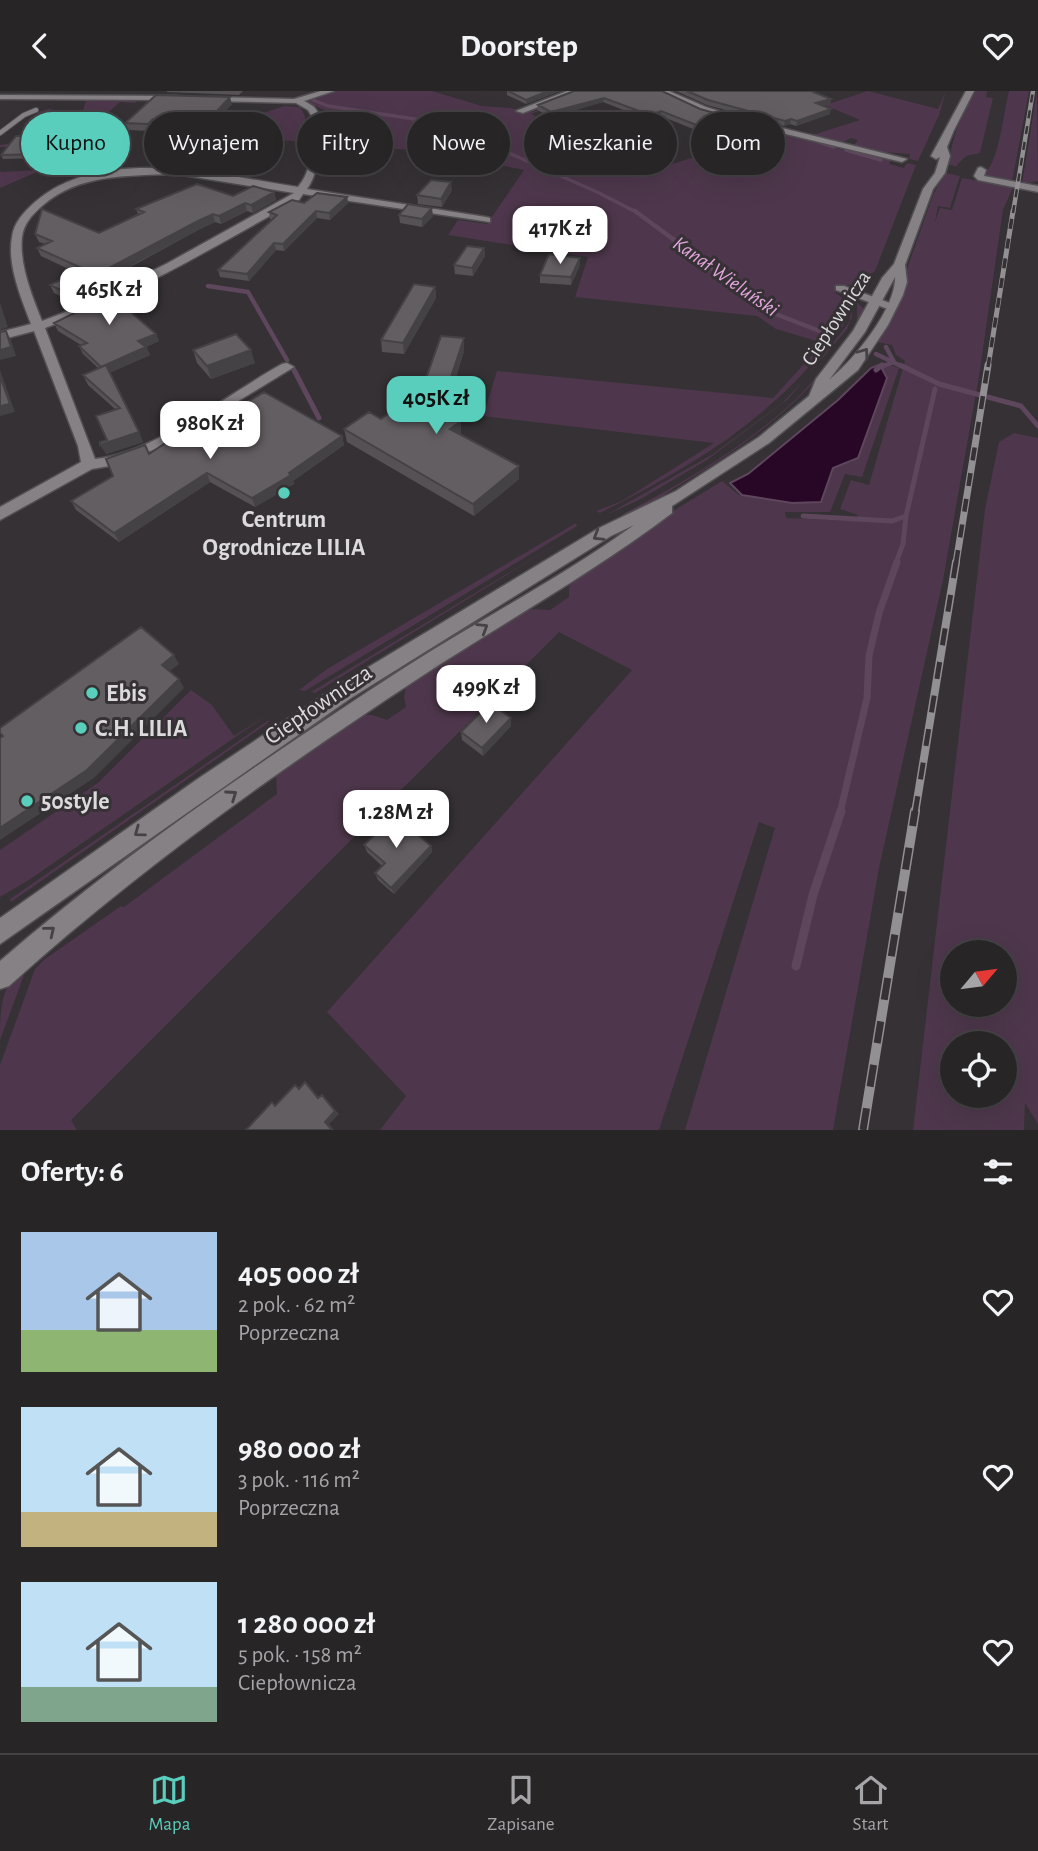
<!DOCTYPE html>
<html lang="pl">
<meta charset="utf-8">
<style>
body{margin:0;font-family:"Alegreya Sans",sans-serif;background:#343133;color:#f1f3f6;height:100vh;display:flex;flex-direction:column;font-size:26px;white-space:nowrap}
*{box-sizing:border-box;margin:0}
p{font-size:23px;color:#a5a5a7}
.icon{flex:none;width:38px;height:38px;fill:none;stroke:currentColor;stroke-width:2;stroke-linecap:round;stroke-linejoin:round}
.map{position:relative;height:1039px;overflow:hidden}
.panel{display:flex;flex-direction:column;background:#282527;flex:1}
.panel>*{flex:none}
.top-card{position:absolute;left:21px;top:21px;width:998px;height:63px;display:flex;gap:14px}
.needle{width:46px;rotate:61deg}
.controls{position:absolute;left:940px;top:849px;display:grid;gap:14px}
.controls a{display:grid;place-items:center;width:77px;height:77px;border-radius:50%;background:#282527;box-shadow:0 7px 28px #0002,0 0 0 2px #444244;font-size:35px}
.price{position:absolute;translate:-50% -60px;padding:0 16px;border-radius:14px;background:#fff;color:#222;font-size:23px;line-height:46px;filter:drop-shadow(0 2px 4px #0008)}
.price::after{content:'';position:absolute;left:50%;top:42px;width:21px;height:16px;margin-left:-10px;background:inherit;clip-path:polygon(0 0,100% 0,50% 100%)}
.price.on{background:#5acebc;color:#111}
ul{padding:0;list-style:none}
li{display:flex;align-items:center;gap:21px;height:175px;padding:0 21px}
li span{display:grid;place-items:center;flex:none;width:196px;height:140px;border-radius:0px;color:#555}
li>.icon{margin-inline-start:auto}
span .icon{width:84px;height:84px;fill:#fffc;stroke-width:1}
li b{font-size:30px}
h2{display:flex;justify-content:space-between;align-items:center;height:84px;padding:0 21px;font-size:30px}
.tag{padding:0 24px;border-radius:32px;background:#282527;box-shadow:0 7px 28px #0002,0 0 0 2px #444244;font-size:24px;line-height:63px}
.tag.on{background:#5acebc;color:#111}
header{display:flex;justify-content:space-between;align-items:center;height:91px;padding:0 21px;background:#282527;font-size:32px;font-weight:600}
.dock{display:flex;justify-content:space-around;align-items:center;height:98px;border-top:2px solid #444244;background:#282527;font-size:19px;color:#a5a5a7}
.dock a{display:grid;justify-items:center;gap:4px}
.dock .on{color:#5acebc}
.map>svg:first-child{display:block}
.green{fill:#4e374c;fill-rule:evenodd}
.water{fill:#280726;stroke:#5e465d;stroke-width:2}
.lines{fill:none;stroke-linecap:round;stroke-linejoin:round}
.stream-far4{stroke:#5e465d;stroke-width:3.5}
.stream-far3{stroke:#5e465d;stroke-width:4.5}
.stream-far2{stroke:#5e465d;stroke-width:5}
.stream-far1{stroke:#5e465d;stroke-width:7}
.stream{stroke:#5e465d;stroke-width:9}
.service-casing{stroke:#524f52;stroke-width:6}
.minor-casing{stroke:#524f52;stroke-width:3}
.secondary-casing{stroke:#524f52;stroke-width:3}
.service{stroke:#868185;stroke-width:4.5}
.minor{fill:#868185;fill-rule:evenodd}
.secondary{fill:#868185;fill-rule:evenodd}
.rail-far4-casing{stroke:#929092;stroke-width:4.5}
.rail-far3-casing{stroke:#929092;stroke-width:5}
.rail-far2-casing{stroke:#929092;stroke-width:7}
.rail-far1-casing{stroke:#929092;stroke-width:8}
.rail-casing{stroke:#929092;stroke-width:10}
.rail-far4{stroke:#353134;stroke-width:2.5;stroke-dasharray:8;stroke-linecap:butt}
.rail-far3{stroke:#353134;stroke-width:3.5;stroke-dasharray:10;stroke-linecap:butt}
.rail-far2{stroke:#353134;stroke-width:4.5;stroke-dasharray:13;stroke-linecap:butt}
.rail-far1{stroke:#353134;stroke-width:5;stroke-dasharray:17;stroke-linecap:butt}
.rail{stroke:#353134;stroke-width:7;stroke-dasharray:22;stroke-linecap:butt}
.wall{fill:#555154}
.shaded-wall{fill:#454245}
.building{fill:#635e62;stroke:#454245;stroke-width:2}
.oneway{stroke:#454144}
.poi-dot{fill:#5acebc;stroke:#353134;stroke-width:2.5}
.labels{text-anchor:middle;stroke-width:6;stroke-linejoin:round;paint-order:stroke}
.far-water-label{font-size:21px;font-style:italic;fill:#e4a6de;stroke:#353134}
.far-street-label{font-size:21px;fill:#dcdadc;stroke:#353134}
.poi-label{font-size:24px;font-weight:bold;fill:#dcdadc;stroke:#353134;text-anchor:start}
.street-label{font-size:24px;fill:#dcdadc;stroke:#353134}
</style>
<header><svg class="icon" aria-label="back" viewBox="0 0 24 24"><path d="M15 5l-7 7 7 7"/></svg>Doorstep<svg class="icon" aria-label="heart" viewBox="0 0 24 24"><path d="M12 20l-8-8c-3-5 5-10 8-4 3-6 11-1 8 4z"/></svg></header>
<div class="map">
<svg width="1038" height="1039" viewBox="0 0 1038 1039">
<rect width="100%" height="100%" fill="#353134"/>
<path class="green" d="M336,0H432L482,15L511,17L524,21L545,15L527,22L547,17L531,23L659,77L770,42L765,40L768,38L838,55L836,57L843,59L846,57L891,69L889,73L904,77L907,72L916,74L875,180L854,194H846L834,201L846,209C845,215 847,220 847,225C845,237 830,250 822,260C764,333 683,380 600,422L596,420L622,410L714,352L483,325L497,280L773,307L823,252L776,238L757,225L575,206L588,166L448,144L458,129L487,133L524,79L437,61L327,53L324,19L307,11Z
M868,0L938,18L946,0L939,24L918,70L909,68L910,63L881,61L854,54L858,49L851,47L843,51L807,42L816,43L860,29L825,14Z
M974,0H987L986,6L993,7L980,62L966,65L956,75L964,78L947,73L956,40Z
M1009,0H1029L1012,91L986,87L984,83C999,72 1004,19 1009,0Z
M1037,0L1038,90L1022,93Z
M87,7L138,9L135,12L120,11L102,27H86L87,24H81Z
M284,15L300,16L305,25V51L243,46V37L235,36L243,29Z
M52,17L44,28L42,53L55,52L56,46L92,44L89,49L102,53L0,97V81L39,79L41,56H0V54L14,52L33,33H24L38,21Z
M945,82L960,85L950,117L938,115L935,131L940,117L952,119L962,87L1013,96L1003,119L979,285L943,489L879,777L833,1039H685L775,737L759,731L659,1039H380L406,1005L327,921L632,579L559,541L71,1029L77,1039H0V974L35,878L45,868L121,815L124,816L277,703L276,683L361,624H372L387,629L406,616L404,606L407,593L518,521L534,518L550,519L569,506V496L576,486L638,447L665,425L722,390L739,404L792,412L833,376L852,371L886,285L881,277L890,274L899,277L862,386L845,383L830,421H785L786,427L856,430L858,424L840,418L851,389L869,394L905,270L896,264L892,254L877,251L897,217L908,175L933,104Z
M851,210L852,226L847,238L788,308L707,369L639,409L606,424L713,363L782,312L805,288L850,230Z
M857,211L865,219C822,301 751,352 673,398C657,408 639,422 621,424C683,392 745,356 796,308C816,289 833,264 850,242L857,230Z
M1014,342L1038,347V1033L1025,1012L1024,1039H913L985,418L999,351ZM1004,861V914H952V861ZM1004,952V1004H952V952Z
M576,432L577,435L305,600L299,599L327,578Z
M578,440L315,602L311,601Z
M191,599L212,614L234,645L270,622L29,789L0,806V759L99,691Z
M269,629L268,632L11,811L10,808Z
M24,880L23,887L0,949C0,923 0,891 24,880Z"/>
<path class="water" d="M881,273L885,275L882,278L887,287L858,367L833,377L821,411L792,412L742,404L730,392L748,383L838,309L871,277Z"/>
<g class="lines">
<path class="stream-far4" d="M313,9L328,15L441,32L597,101L638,122
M811,48L834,56
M846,59L881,69"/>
<path class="stream-far3" d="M635,120L773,222L830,244
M208,195L248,201L287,269
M876,263L903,276
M880,276L894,271L886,256"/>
<path class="stream-far2" d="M900,274L939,293L1021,315L1038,335
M294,279L319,327
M876,279L882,274
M803,425L892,430L906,425L935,298
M896,472L903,453L906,425"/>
<path class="stream-far1" d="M840,722L867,607L869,565L879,522L897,471"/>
<path class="stream" d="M796,875L813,804L841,720"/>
<defs>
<path id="service" d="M0,42L24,24L36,19"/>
<path id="minor" d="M321,0H334L304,10C305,10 313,15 314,16C329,31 319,83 307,98L486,126L490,127V131L303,103L299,109C216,154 134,205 45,237L95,368C155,362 229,302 282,273L287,272L294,276L166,354L115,374L92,378L0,429V416L81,371L78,355L34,240L0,249V241L31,233C21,207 7,174 12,146C14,131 24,121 35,111C101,53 220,84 298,96C315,76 311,49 311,24L308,19L296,12L209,10L205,8L209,6L294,8ZM176,83L294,102L166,173L71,219L42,230C32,205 19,173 22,146C24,132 32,124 42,115C79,82 130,85 176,83Z
M567,0H579L523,22L516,20Z
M658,0H669L706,16L742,27L907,68L902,71L736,31L700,20Z
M0,4L178,5L182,7L178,9L0,8Z
M981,76L986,79L984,85L1038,95V101L978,89L974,85L978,77Z
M836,195H844L898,215L888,218L836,199Z"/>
<path id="secondary" d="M966,0H974L954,39L947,56L950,65L945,82L933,98L905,174L907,191L903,204L888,234L858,279L769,352L672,415V422C591,483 503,532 419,587C277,680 135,781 9,895L0,898V870C124,762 266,667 404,577C480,528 561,487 634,434L611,445L351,607L0,853V827L199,687L337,595L599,437L676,400L759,346L809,305L816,288L853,240L882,187L894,173L923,98L935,82L940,66L936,68L931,65ZM895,186C896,218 853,270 829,289L865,241Z"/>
</defs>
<use href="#service" class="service-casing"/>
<use href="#minor" class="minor-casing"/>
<use href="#secondary" class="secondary-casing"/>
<use href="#service" class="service"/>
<use href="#minor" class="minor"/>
<use href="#secondary" class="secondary"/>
<defs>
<path id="rail-far4" d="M1013,122L1033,0"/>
<path id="rail-far3" d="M988,276L1013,120"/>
<path id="rail-far2" d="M956,472L988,274"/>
<path id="rail-far1" d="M915,722L956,471"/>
<path id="rail" d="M863,1039L915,720"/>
</defs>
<use href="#rail-far4" class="rail-far4-casing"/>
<use href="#rail-far3" class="rail-far3-casing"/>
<use href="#rail-far2" class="rail-far2-casing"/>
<use href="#rail-far1" class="rail-far1-casing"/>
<use href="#rail" class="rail-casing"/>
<use href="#rail-far4" class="rail-far4"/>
<use href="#rail-far3" class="rail-far3"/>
<use href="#rail-far2" class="rail-far2"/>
<use href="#rail-far1" class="rail-far1"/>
<use href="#rail" class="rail"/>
</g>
<path class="wall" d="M167,0H243L239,4L167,1Z
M507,0H560L526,13L507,4Z
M574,0L700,18L766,36L765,41L747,46L723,35L698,40L661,25L649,29L603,11L551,26L537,19L538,14Z
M676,0H811L831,8L830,13L823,15L830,23L796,35L790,33L784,35L707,14Z
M232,13L209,38L155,35L150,40L127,39L125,32Z
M46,45L48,49L46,67L3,68L1,64Z
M267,50L252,79H226L224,72Z
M452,99L442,116L418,113L417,104Z
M274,101L276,109L253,122L247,120L221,133L215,131L200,138L114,185L118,193L77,213L54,202L50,194L77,182L41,165L37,157L45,153L39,151L35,143L99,142L138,123L136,118L233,105Z
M347,106L348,112L330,129L317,127L284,160L276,159L249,190L220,186L218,179L272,129L270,128L269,121L304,112Z
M399,124L433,125L422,136L400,132Z
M484,157L485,165L473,185L455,183L454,174Z
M580,174L571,194L540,192V184Z
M435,196L436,207L404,263L382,261L381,249Z
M150,213L131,222L156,243L159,250L146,256L150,264L109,282L143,351L106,363L107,349L115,318L88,294L83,284L98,277L83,263L79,255L81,254L58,240L54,232Z
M193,259L255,272L211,288L197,272Z
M464,260L445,322L461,343L519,388L474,425L347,351L344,338L411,330Z
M342,345L344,354L293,390L294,393L255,416L210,391L119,451L76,419L71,410L149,363L174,355Z
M511,627V635L483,665L462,649L461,641Z
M364,754L431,755L432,761L394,803L378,789L375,782L382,775L367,761Z"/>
<path class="shaded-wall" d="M548,0H560L526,13V9Z
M230,6L232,13L209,38L207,31Z
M604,7L603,11L551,26V21Z
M831,8L830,13L814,17L816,12Z
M831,18L830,23L796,35L797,30Z
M661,20V25L649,29L650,24Z
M153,28L155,35L150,40L148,33Z
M791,28L790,33L784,35L785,30Z
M724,30L723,35L698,40L699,35Z
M766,36L765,41L747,46L748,41Z
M265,44L267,50L252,79L250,72Z
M46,45L48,49L46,67L45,63Z
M451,91L452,99L442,116L441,108Z
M274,101L276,109L253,122L251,114Z
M347,106L348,112L330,129L329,122Z
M245,112L247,120L221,133L219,125Z
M432,117L433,125L422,136V128Z
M316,120L317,127L284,160L283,153Z
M213,123L215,131L200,138L108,187L105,179L198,130Z
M274,152L276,159L249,190L247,183Z
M484,157L485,165L473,185L472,177Z
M580,167V174L571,194V186Z
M114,185L118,193L77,213L73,205Z
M435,196L436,207L404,263L403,252Z
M147,206L150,213L128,223L125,216Z
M0,212L8,236L0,239Z
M6,240L11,249L16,265L0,269V259Z
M156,243L159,250L141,258L138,250Z
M464,247V260L441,332L440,319Z
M146,256L150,264L105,284L101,276Z
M251,259L255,272L211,288L207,275Z
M0,279L15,321L0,325Z
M461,330V343L451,351L450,338Z
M139,341L143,351L106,363L100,354Z
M342,345L344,354L293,390L294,393L255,416L252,407Z
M519,375V388L474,425L473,413Z
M207,382L210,391L119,451L114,442Z
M174,564L179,573L167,582L162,574Z
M179,588L184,597L94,687L0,749V737Z
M511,627V635L483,665L482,657Z
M431,755L432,761L394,803L391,797Z
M322,1004L325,1007L339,1023L329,1033L334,1039H332L325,1031Z"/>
<path class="building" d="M508,0H548L526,9Z
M574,0H662L700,18L766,36L748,41L724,30L699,35L661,20L650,24L604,7L551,21L538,14Z
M687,0H811L831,8L816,12L831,18L797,30L791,28L785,30L708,9Z
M156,4L230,6L207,31L153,28L148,33L125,32Z
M241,43L265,44L250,72H224Z
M16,45H46L45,63L1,64Z
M431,89L451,91L441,108L417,104Z
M197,93L233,105L253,95L274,101L251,114L245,112L219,125L213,123L198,130L105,179L114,185L73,205L50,194L84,178L37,157L52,150L35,143L42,118L99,142L144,121L136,118Z
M317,102L347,106L329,122L316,120L283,153L274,152L247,183L218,179L277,124L269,121L292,109L304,112Z
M408,113L432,117L422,128L399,124Z
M467,155L484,157L472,177L454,174Z
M549,163L580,167L571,186L540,184Z
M414,193L435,196L403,252L381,249Z
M129,195L147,206L125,216L156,243L138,250L146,256L101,276L79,255L87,252L54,232Z
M6,240L11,256L0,259V241Z
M236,243L251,259L207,275L193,259Z
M441,245L464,247L440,319L461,330L450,338L519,375L473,413L344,338L369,321L381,328L392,320L411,330Z
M106,274L139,341L100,354V351L107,349L96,325L120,317L83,284Z
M0,285L10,313L0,315Z
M264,301L342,345L289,382L291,384L252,407L207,382L114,442L71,410L113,385L106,368L145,354L149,363L167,351L174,355Z
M141,536L174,564L162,574L179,588L87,679L0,737V647L3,645L0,642V637Z
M490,612L511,627L482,657L461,641Z
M395,724L431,755L391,797L375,782L385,772L364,754Z
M305,991L318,1007L322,1004L335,1020L325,1031L332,1039H246L272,1011L275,1015L295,994L299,998Z"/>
<defs><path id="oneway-chevron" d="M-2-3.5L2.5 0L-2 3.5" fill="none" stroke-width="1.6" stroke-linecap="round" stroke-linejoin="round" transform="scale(1.75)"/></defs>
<g class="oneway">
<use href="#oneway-chevron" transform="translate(864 262) rotate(-54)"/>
<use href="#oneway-chevron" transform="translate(598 445) rotate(149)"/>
<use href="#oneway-chevron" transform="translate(483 537) rotate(-32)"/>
<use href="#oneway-chevron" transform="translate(232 704) rotate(-35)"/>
<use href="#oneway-chevron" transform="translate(139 741) rotate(144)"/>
<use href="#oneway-chevron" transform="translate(50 840) rotate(-39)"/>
</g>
<g class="poi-dot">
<circle cx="284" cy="402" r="7"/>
<circle cx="92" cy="602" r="7"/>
<circle cx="81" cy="637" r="7"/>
<circle cx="27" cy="710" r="7"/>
</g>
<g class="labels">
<g class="far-water-label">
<text transform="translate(726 185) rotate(35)" y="7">Kanał Wieluński</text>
</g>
<g class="far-street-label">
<text transform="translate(836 227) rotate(-57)" y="7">Ciepłownicza</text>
</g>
<g class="poi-label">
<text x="284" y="436" text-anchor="middle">Centrum<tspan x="284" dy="28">Ogrodnicze LILIA</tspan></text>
<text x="106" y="610">Ebis</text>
<text x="95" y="645">C.H. LILIA</text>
<text x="41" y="718">50style</text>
</g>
<g class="street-label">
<text transform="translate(318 613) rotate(-34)" y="8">Ciepłownicza</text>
</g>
</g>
</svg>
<div class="controls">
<a><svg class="needle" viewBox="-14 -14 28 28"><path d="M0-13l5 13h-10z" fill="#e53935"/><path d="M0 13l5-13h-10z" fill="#a5a5a7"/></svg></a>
<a><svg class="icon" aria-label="locate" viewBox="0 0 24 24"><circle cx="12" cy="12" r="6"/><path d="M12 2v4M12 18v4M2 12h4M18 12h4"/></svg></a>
</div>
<b class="price" style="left:560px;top:175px">417K zł</b>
<b class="price" style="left:109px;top:236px">465K zł</b>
<b class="price on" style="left:436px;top:345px">405K zł</b>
<b class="price" style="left:210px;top:370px">980K zł</b>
<b class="price" style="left:486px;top:634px">499K zł</b>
<b class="price" style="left:396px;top:759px">1.28M zł</b>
<div class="top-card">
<a class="tag on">Kupno</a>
<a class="tag">Wynajem</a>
<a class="tag">Filtry</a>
<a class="tag">Nowe</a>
<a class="tag">Mieszkanie</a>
<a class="tag">Dom</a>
</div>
</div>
<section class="panel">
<h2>Oferty: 6<svg class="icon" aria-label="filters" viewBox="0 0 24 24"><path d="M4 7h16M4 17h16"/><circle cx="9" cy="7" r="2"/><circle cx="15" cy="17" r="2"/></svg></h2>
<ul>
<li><span style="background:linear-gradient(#a9c7e8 70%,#8fb573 0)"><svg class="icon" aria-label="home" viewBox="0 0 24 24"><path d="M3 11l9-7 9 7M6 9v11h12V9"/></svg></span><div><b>405 000 zł</b><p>2 pok. · 62 m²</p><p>Poprzeczna</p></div><svg class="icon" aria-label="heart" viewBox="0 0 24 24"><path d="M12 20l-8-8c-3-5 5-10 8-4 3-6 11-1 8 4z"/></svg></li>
<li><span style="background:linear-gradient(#bfe0f5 75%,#c2b280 0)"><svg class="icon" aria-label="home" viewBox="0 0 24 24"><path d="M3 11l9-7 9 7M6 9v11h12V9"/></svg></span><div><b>980 000 zł</b><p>3 pok. · 116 m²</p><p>Poprzeczna</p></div><svg class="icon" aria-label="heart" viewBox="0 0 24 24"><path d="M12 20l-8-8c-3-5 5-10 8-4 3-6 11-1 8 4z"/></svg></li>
<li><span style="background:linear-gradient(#bfe0f5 75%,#7fa58c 0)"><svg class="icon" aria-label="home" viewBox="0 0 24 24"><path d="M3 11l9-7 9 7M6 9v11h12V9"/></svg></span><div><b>1 280 000 zł</b><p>5 pok. · 158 m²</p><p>Ciepłownicza</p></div><svg class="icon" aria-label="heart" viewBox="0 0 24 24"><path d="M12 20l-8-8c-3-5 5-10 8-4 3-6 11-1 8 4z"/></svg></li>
</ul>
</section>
<nav class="dock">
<a class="on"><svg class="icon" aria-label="map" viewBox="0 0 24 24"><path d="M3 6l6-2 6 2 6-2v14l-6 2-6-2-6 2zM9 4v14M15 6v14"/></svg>Mapa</a>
<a><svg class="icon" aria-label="saved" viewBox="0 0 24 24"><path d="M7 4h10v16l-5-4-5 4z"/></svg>Zapisane</a>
<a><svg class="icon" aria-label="home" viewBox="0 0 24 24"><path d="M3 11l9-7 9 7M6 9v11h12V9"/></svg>Start</a>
</nav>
